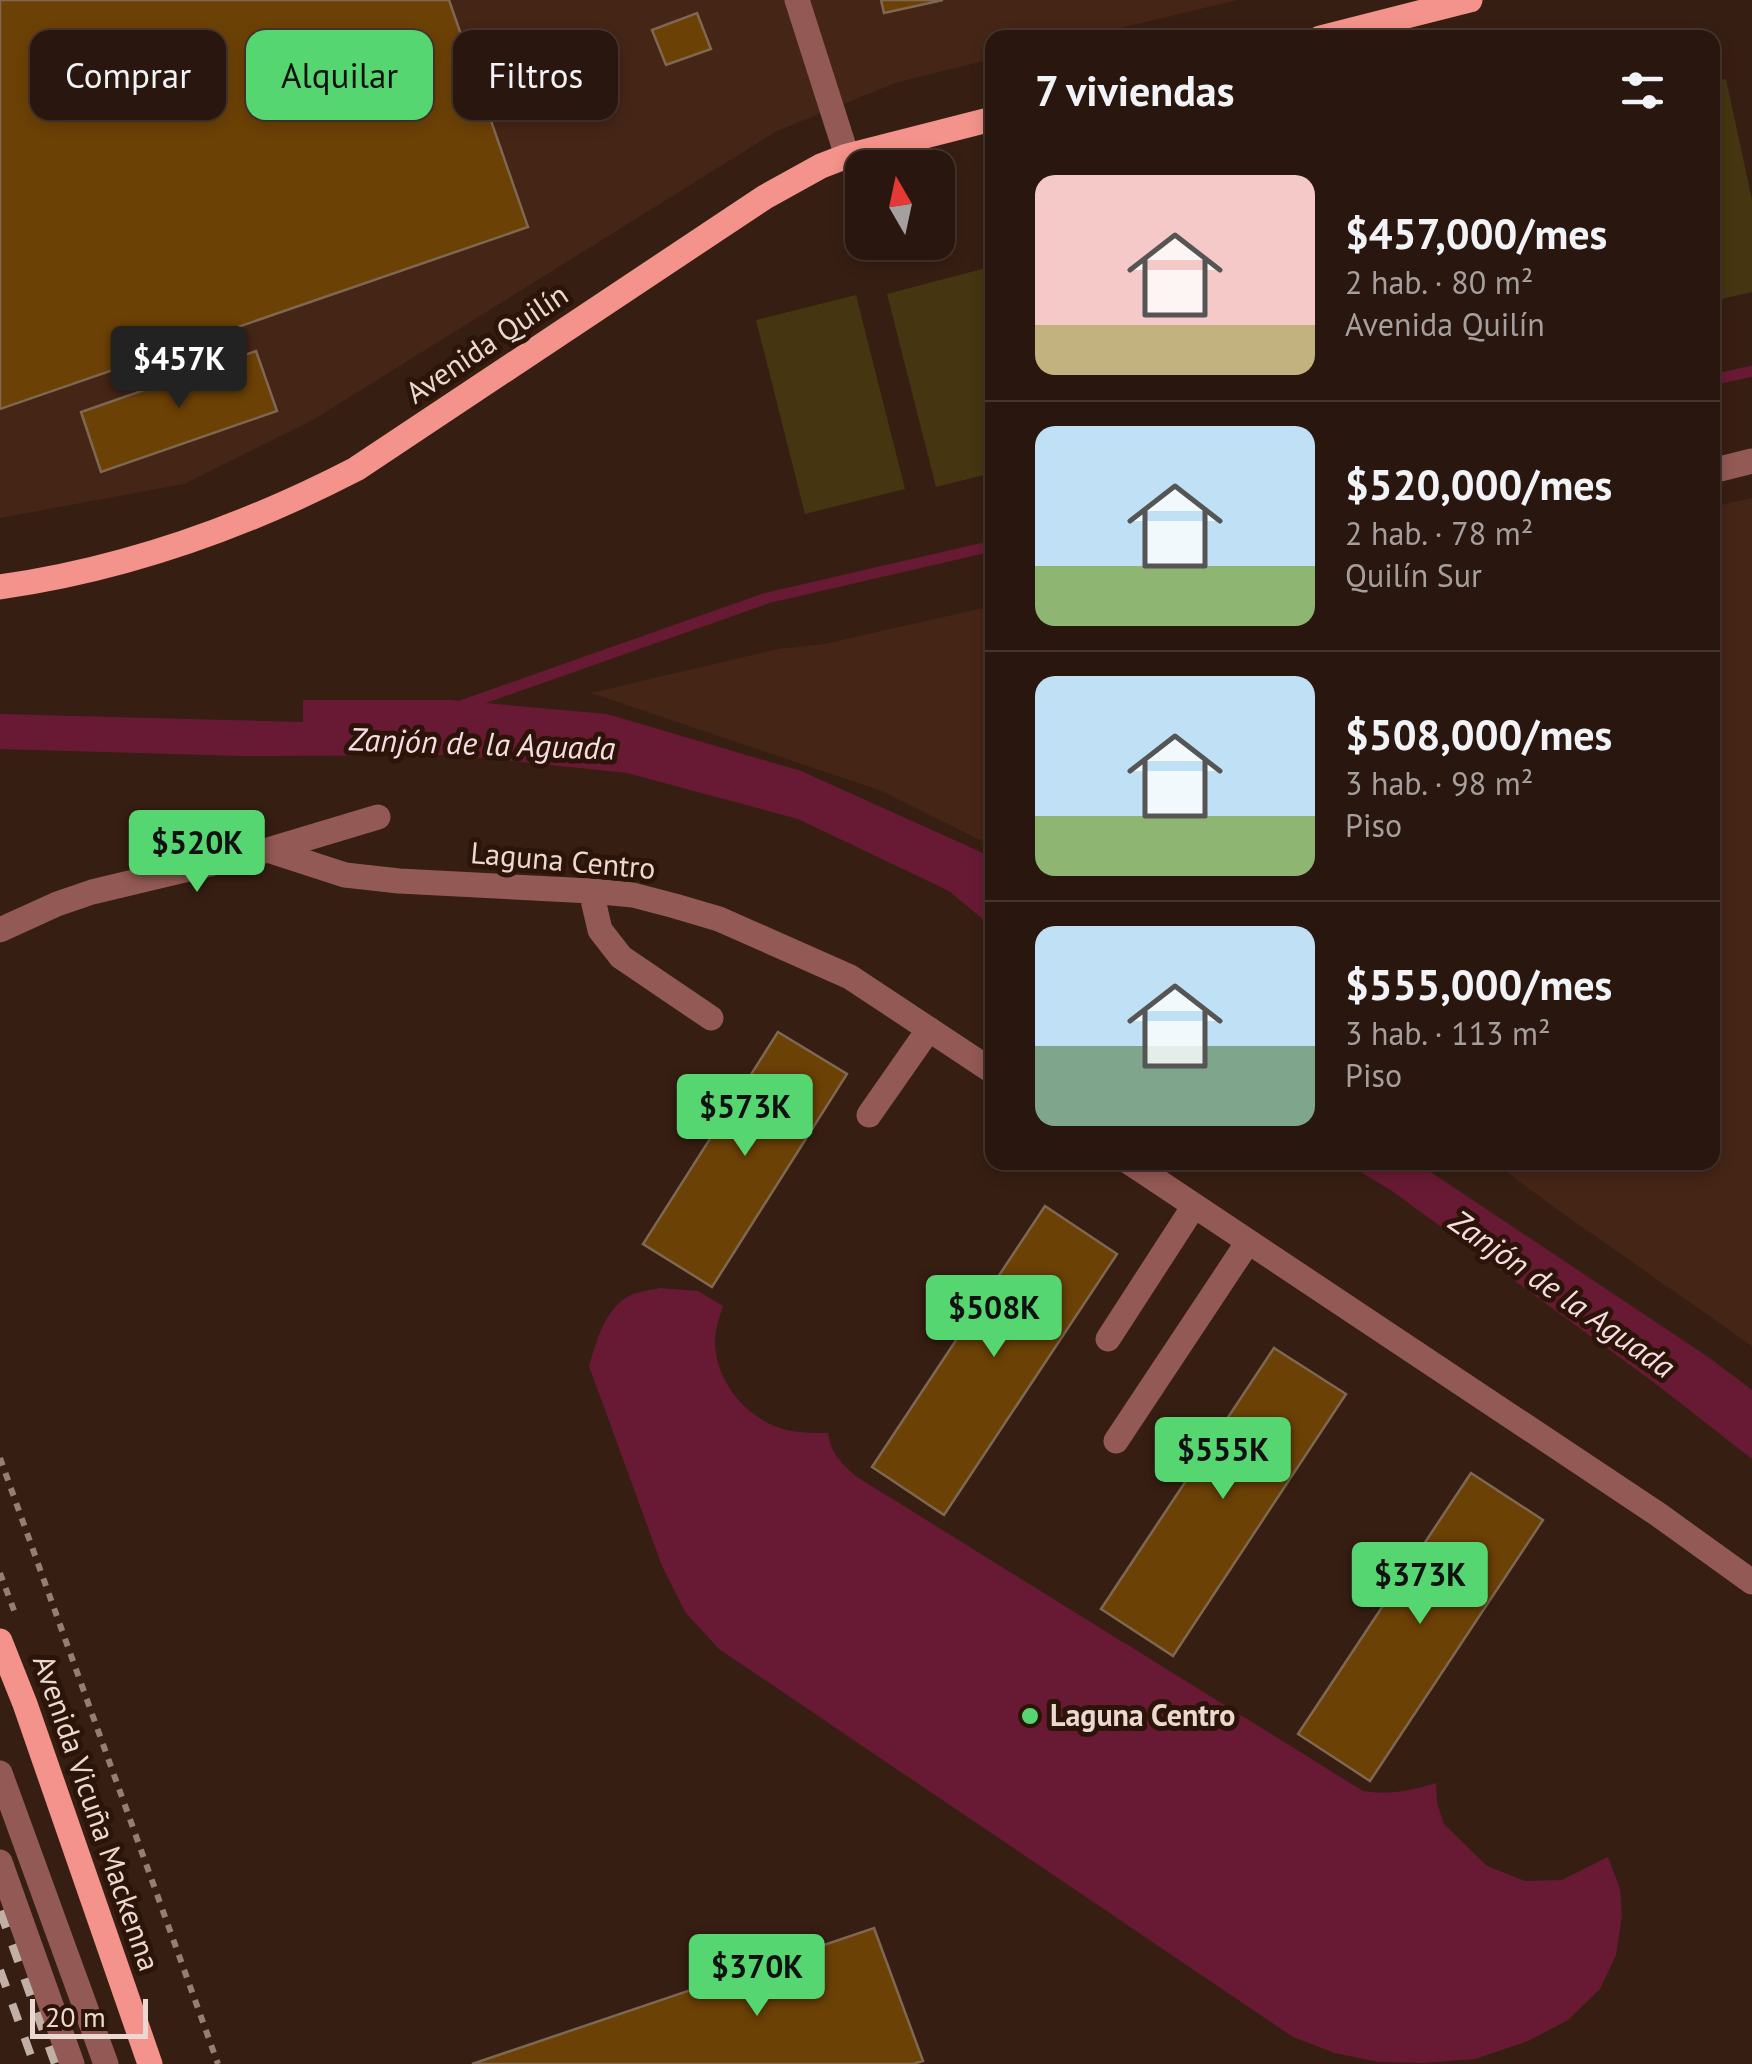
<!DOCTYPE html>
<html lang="es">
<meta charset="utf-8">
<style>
body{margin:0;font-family:"PT Sans",sans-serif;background:#35231c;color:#f1f3f6;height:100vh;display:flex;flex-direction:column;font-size:38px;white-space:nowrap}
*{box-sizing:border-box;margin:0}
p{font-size:32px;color:#a59f9e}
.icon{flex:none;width:55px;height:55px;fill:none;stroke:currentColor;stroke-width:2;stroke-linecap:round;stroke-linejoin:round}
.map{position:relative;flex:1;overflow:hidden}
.drawer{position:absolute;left:985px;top:30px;width:735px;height:1140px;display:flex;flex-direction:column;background:#29160e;border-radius:20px;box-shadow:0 5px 15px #0003,0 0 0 2px #45352e}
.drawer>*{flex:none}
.hud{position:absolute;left:30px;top:30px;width:805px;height:90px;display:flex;gap:20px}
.needle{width:65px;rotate:351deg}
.controls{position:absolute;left:845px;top:150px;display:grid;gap:20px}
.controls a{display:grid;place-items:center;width:110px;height:110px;border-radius:20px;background:#29160e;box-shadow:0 5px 15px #0003,0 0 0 2px #45352e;font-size:50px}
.scale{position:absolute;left:30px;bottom:25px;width:118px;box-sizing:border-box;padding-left:10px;border:5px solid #ebd9d1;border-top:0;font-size:28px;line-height:35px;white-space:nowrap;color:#ebd9d1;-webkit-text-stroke:8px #2c1409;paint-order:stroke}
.price{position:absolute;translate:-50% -85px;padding:0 22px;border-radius:10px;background:#56d671;color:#111;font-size:32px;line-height:65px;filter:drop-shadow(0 2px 5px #0008)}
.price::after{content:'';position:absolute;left:50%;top:60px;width:30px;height:22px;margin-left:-15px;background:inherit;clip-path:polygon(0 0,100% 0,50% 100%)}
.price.selected{background:#222;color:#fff}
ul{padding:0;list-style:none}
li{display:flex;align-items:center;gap:30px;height:250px;padding:0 50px}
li+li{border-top:2px solid #45352e}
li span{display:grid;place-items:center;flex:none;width:280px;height:200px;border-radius:20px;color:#555}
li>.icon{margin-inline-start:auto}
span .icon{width:120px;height:120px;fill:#fffc;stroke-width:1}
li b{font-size:42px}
h2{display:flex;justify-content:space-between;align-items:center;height:120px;padding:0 50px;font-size:42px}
.tag{padding:0 35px;border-radius:20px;background:#29160e;box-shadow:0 5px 15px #0003,0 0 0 2px #45352e;font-size:35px;line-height:90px}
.tag.selected{background:#56d671;color:#111}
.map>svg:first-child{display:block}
.built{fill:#452516}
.green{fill:#453611}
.water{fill:#681a34}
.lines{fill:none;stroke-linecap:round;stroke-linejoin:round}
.stream{stroke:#681a34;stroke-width:11}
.building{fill:#6c4106;stroke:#7f6851;stroke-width:2.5}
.path{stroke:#947f75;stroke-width:6;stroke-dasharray:8 8;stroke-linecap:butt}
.minor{stroke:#935954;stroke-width:25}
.major{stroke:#f3938b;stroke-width:25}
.rail{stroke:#c2afa6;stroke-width:8;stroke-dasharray:18 18;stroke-linecap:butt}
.poi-dot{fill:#56d671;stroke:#2c1409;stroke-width:4}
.labels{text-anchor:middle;stroke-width:10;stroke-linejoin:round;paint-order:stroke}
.street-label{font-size:30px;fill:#ebd9d1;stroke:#2c1409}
.poi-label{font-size:30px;font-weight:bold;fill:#ebd9d1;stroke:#2c1409;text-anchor:start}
.water-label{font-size:32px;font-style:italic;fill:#f6dde2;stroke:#2c1409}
</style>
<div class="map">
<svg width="1752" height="2064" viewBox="0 0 1752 2064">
<rect width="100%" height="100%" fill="#371e12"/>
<path class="built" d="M0,0H1238L1082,37L992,38V59L898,82L777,131L313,420L184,484L0,518Z
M1752,498V1346L1565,1215L1494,1163L1712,1162L1713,507Z
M992,606V846L879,790L591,693L778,649L824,644Z"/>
<path class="green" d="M1726,79L1752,200V292L1713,301V81Z
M986,268L992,294V473L936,487L887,294Z
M856,295L905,489L805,514L756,320Z"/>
<path class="water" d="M303,700H450L607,714L801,771L983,853L992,859V927L949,891L798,819L627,773L456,755L242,756L0,749V714L303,722Z
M1346,1163H1417L1711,1359L1752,1390V1459L1656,1384L1392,1191Z
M660,1288L698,1291L723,1306C720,1315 716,1327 715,1337C713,1377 743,1416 780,1428C795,1433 813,1433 828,1433C831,1454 842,1464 857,1477L1363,1791C1390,1795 1410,1791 1436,1783L1437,1803L1444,1824L1487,1866L1525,1881L1562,1880L1608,1857L1620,1889L1622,1915L1616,1955L1600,1989L1568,2020L1528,2041L1475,2059L1424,2063L1378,2062L1335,2053L1293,2037L719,1649L685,1612L662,1566L589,1366C597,1340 604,1310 629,1296C637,1292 651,1290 660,1288Z"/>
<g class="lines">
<path class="stream" d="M1712,380L1752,371
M461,706L767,598L992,546"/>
</g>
<path class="building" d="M0,0H449L528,227L0,409Z
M881,0H943L884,13Z
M697,13L711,49L666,65L652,30Z
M256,351L277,411L101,472L81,412Z
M778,1032L847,1074L712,1287L643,1244Z
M1045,1206L1117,1254L944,1515L872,1467Z
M1274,1348L1346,1394L1173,1656L1101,1609Z
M1471,1473L1543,1520L1370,1781L1298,1734Z
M874,1928L923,2061L913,2064H472Z"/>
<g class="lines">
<path class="path" d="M0,1458L218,2064
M0,1573L15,1613"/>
<path class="minor" d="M797,0L847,156
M1712,471L1752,461
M268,850L345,875L399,881L591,891L633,895L675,906L719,919L850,977L992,1071
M591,891L600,930L621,957L711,1018
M0,930L57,904L92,892L268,850L378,817
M869,1115L929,1029
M1129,1162L1659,1515L1752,1582
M1108,1339L1194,1206
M1116,1441L1248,1242
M0,1773L106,2064
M0,1862L72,2064"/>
<path class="major" d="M1320,38L1470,0
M0,587C126,569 244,527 356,469L765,197L821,166L847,156L992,119
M0,1641L25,1704L150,2064"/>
<path class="rail" d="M0,1911L55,2064
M0,1970L34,2064"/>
</g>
<circle class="poi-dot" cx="1030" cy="1716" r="10"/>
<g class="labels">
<g class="street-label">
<text transform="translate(487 344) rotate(-34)" y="10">Avenida Quilín</text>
<text transform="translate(563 861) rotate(5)" y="10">Laguna Centro</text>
<text transform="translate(96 1813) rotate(71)" y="10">Avenida Vicuña Mackenna</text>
</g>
<g class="poi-label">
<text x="1050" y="1726">Laguna Centro</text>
</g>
<g class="water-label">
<text transform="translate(482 744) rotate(2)" y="11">Zanjón de la Aguada</text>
<text transform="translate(1562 1294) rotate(35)" y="11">Zanjón de la Aguada</text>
</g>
</g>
</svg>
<div class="controls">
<a><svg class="needle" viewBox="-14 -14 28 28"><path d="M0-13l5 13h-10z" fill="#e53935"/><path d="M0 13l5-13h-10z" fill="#a59f9e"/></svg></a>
</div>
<div class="scale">20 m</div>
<b class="price selected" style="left:179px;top:411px">$457K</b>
<b class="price" style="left:197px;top:895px">$520K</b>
<b class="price" style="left:745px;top:1159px">$573K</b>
<b class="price" style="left:994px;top:1360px">$508K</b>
<b class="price" style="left:1223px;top:1502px">$555K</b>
<b class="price" style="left:1420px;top:1627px">$373K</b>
<b class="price" style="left:757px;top:2019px">$370K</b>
<div class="hud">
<a class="tag">Comprar</a>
<a class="tag selected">Alquilar</a>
<a class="tag">Filtros</a>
</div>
<section class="drawer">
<h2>7 viviendas<svg class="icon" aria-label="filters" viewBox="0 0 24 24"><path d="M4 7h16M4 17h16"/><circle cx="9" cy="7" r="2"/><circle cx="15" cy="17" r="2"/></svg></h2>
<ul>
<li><span style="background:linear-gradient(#f6c9c9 75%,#c2b280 0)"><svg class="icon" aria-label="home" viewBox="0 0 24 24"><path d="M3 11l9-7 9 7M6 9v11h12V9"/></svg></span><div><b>$457,000/mes</b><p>2 hab. · 80 m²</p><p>Avenida Quilín</p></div></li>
<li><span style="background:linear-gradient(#bfe0f5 70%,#8fb573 0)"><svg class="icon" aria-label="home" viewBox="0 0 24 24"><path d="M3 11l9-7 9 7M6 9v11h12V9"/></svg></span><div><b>$520,000/mes</b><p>2 hab. · 78 m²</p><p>Quilín Sur</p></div></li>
<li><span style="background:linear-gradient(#bfe0f5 70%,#8fb573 0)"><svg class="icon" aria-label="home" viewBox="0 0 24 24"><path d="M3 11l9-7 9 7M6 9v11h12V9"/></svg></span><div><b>$508,000/mes</b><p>3 hab. · 98 m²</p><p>Piso</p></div></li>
<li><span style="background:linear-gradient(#bfe0f5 60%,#7fa58c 0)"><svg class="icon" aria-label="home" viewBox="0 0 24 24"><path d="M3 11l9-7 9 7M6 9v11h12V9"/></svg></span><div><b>$555,000/mes</b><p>3 hab. · 113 m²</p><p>Piso</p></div></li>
</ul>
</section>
</div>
